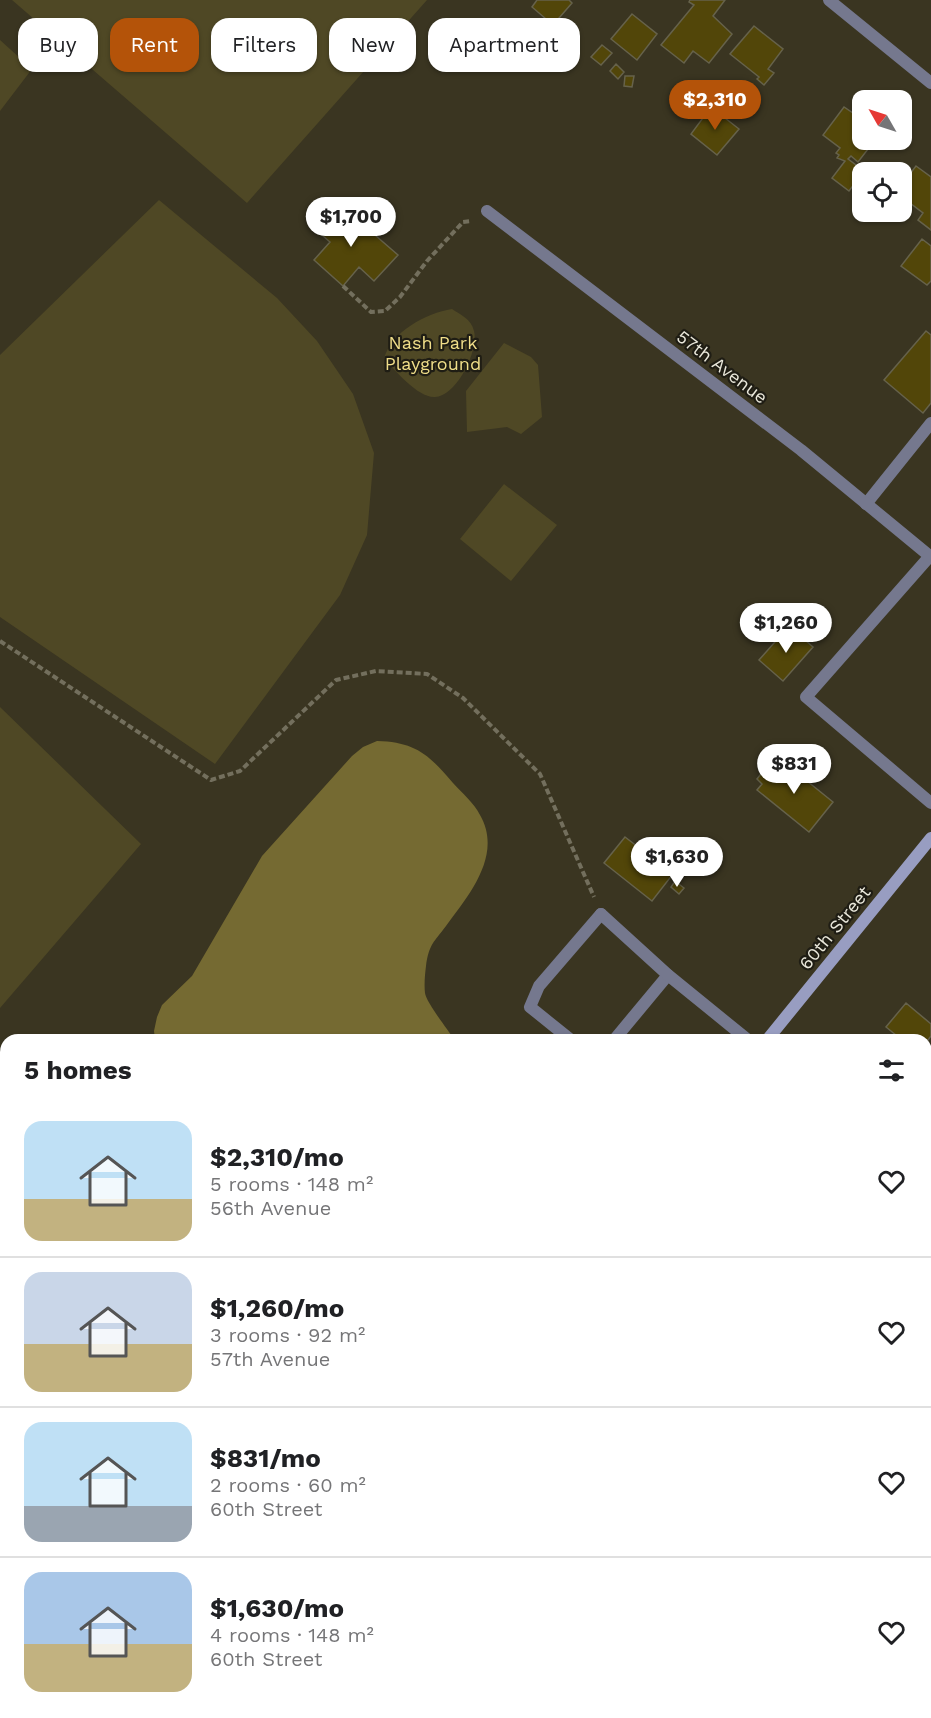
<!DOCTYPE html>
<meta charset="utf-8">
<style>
body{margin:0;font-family:"Work Sans",sans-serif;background:#f2f2f2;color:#202124;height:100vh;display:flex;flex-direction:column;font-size:22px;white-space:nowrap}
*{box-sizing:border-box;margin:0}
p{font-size:20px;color:#757577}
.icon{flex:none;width:33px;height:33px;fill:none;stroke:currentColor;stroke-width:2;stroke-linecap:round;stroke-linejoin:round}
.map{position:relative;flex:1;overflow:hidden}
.panel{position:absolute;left:0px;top:1034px;width:932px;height:686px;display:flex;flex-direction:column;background:#fff;border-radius:18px 18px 0 0;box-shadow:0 2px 4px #0004}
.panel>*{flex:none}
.top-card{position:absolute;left:18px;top:18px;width:600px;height:54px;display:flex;gap:12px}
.needle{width:39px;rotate:309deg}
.buttons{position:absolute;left:852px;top:90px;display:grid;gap:12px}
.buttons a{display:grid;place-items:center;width:60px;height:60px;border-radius:12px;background:#fff;box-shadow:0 2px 4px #0004;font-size:30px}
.price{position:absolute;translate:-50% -51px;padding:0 14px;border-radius:21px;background:#fff;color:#222;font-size:20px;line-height:39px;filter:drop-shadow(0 2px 3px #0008)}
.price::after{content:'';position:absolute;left:50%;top:36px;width:18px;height:14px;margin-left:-9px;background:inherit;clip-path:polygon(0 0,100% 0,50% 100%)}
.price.on{background:#b45309;color:#fff}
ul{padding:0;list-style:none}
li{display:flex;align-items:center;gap:18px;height:150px;padding:0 24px}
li+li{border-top:2px solid #e0e0e0}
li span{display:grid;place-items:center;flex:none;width:168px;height:120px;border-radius:18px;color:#555}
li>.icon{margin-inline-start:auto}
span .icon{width:72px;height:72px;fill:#fffc;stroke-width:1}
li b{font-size:26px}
h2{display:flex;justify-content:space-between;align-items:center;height:72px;padding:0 24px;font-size:26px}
.chip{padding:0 21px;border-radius:18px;background:#fff;box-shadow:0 2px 4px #0004;font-size:21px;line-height:54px}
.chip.on{background:#b45309;color:#fff}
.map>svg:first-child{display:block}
.green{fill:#4f4825}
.forest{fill:#786c35}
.water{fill:#756a32}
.building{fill:#524609;stroke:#66624b;stroke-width:1.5}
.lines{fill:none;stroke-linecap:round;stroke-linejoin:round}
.path{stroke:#736f5d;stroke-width:4;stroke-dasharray:6 3;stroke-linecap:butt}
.lane{stroke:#75788e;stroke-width:12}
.street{stroke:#75788e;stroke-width:12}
.secondary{stroke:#989dc1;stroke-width:12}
.labels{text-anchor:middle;stroke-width:4.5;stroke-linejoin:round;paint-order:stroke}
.park-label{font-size:18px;fill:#f0de89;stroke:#1f1d14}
.street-label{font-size:18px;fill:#eae8db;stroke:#1f1d14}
</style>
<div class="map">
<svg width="931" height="1718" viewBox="0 0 931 1718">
<rect width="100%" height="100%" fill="#3a3521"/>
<path class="green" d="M12,0H427L247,203Z
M0,40L32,69L0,111Z
M159,200L277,298L317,341L353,394L374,453L367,535L340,595L215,764L0,617V355Z
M452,309C461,315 471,319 474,331C479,350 457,396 435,397C418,398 395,370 384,359C391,332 426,313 452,309Z
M504,343L531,357L538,365L542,417L521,434L507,427L467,432L466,391Z
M504,484L557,525L511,581L460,539Z
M0,707L141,844L0,1008Z"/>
<path class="forest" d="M0,1067L6,1071V1612L0,1616Z"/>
<path class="water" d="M377,741C416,742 429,755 453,783C462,793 474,803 480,815C503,855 469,895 446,926C434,942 429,944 426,966C425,974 424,985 425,993C426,1002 448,1030 454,1039H155L154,1031L157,1017L162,1005L192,976L262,856L352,756L363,747Z"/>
<path class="building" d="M537,0H569L572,3L553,25L532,7Z
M690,0H725L713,16L732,34L709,63L693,51L684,63L661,45L694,5L689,2Z
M632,14L657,34L637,60L611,39Z
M754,26L783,49L768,69L774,73L764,85L757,79L759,77L730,54Z
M602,45L612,53L601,65L591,57Z
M616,64L624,72L618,79L610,71Z
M625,76H634L632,87L624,86Z
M859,105L862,108V140H875L858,162L851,156L848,159L864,171L849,191L832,178L845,161L837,158L839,155L836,153L840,148L823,135L844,107L853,113Z
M711,107L739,129L717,155L691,134Z
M916,166L931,177V230L918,220L923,213L902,197V184Z
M338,203L398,255L374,281L359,267L343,286L314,260L330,242L315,229Z
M922,239L931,246V281L927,285L901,266Z
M926,331L931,335V403L923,413L884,380Z
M789,626L813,647L783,681L759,660Z
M781,760L833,802L809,832L757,790L762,784L757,779L767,766L772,771Z
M625,837L673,874L652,901L604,863Z
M675,881L684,888L679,894L671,887Z
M906,1003L931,1024V1036L926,1043V1040H902L886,1027Z
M926,1292L931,1296V1344L926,1351Z
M931,1475V1502L926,1498V1482Z
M926,1530L931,1534V1558L926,1565Z
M926,1663L931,1667V1718H916L910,1713H926Z
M388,1713H412L408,1718H394Z"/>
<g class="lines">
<path class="path" d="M343,286L371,312L385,311L400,297L427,261L463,222L471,221
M0,641L211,780L240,771L336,680L376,671L427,674L463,698L540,774L594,897"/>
<path class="lane" d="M866,504L931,423
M930,556L806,697L931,803
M571,1040L530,1007L539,986L601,914
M614,1040L668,975"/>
<path class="street" d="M829,0L931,83
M487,211L801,450L931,557
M601,914L668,975L748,1040
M926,1183L931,1188
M0,1273H6"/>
<path class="secondary" d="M767,1040L931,838
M786,1713L792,1718
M191,1718L196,1713"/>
</g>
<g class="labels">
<g class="park-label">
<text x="433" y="349">Nash Park<tspan x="433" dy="21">Playground</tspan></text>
</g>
<g class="street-label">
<text transform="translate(722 367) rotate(37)" y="6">57th Avenue</text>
<text transform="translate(835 928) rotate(-51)" y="6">60th Street</text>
</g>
</g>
</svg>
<div class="buttons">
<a><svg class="needle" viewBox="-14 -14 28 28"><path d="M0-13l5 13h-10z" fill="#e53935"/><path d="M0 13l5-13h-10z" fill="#757577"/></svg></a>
<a><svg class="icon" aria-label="locate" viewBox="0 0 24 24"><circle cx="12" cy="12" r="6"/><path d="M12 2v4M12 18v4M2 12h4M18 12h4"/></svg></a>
</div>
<b class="price on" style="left:715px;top:131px">$2,310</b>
<b class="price" style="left:351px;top:248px">$1,700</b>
<b class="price" style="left:786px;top:654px">$1,260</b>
<b class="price" style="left:794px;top:795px">$831</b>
<b class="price" style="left:677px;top:888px">$1,630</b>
<div class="top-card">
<a class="chip">Buy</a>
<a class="chip on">Rent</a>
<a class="chip">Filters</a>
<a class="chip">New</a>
<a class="chip">Apartment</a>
</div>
<section class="panel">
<h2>5 homes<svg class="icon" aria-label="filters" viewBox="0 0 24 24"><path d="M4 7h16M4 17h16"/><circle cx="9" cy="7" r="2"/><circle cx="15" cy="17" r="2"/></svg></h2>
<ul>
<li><span style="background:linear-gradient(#bfe0f5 65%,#c2b280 0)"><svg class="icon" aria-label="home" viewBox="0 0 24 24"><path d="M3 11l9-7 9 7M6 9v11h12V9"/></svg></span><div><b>$2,310/mo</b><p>5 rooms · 148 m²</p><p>56th Avenue</p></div><svg class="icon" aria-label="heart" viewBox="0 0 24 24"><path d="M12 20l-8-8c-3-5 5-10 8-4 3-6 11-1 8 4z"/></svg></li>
<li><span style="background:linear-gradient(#c9d6e8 60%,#c2b280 0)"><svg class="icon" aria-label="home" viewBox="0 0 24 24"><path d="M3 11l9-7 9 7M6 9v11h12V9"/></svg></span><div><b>$1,260/mo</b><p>3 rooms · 92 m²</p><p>57th Avenue</p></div><svg class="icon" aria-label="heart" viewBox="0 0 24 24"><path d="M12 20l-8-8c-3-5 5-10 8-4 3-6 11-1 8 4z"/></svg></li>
<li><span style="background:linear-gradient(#bfe0f5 70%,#9aa5b1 0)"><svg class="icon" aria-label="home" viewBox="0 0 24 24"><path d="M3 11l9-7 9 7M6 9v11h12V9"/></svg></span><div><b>$831/mo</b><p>2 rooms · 60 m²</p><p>60th Street</p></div><svg class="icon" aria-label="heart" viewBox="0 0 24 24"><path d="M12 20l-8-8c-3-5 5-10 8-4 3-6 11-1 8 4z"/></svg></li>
<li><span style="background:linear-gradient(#a9c7e8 60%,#c2b280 0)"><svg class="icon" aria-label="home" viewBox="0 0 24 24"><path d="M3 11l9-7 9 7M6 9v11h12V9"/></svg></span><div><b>$1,630/mo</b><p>4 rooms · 148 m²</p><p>60th Street</p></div><svg class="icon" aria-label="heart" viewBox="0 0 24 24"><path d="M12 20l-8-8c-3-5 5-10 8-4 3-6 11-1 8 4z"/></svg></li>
</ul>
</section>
</div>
